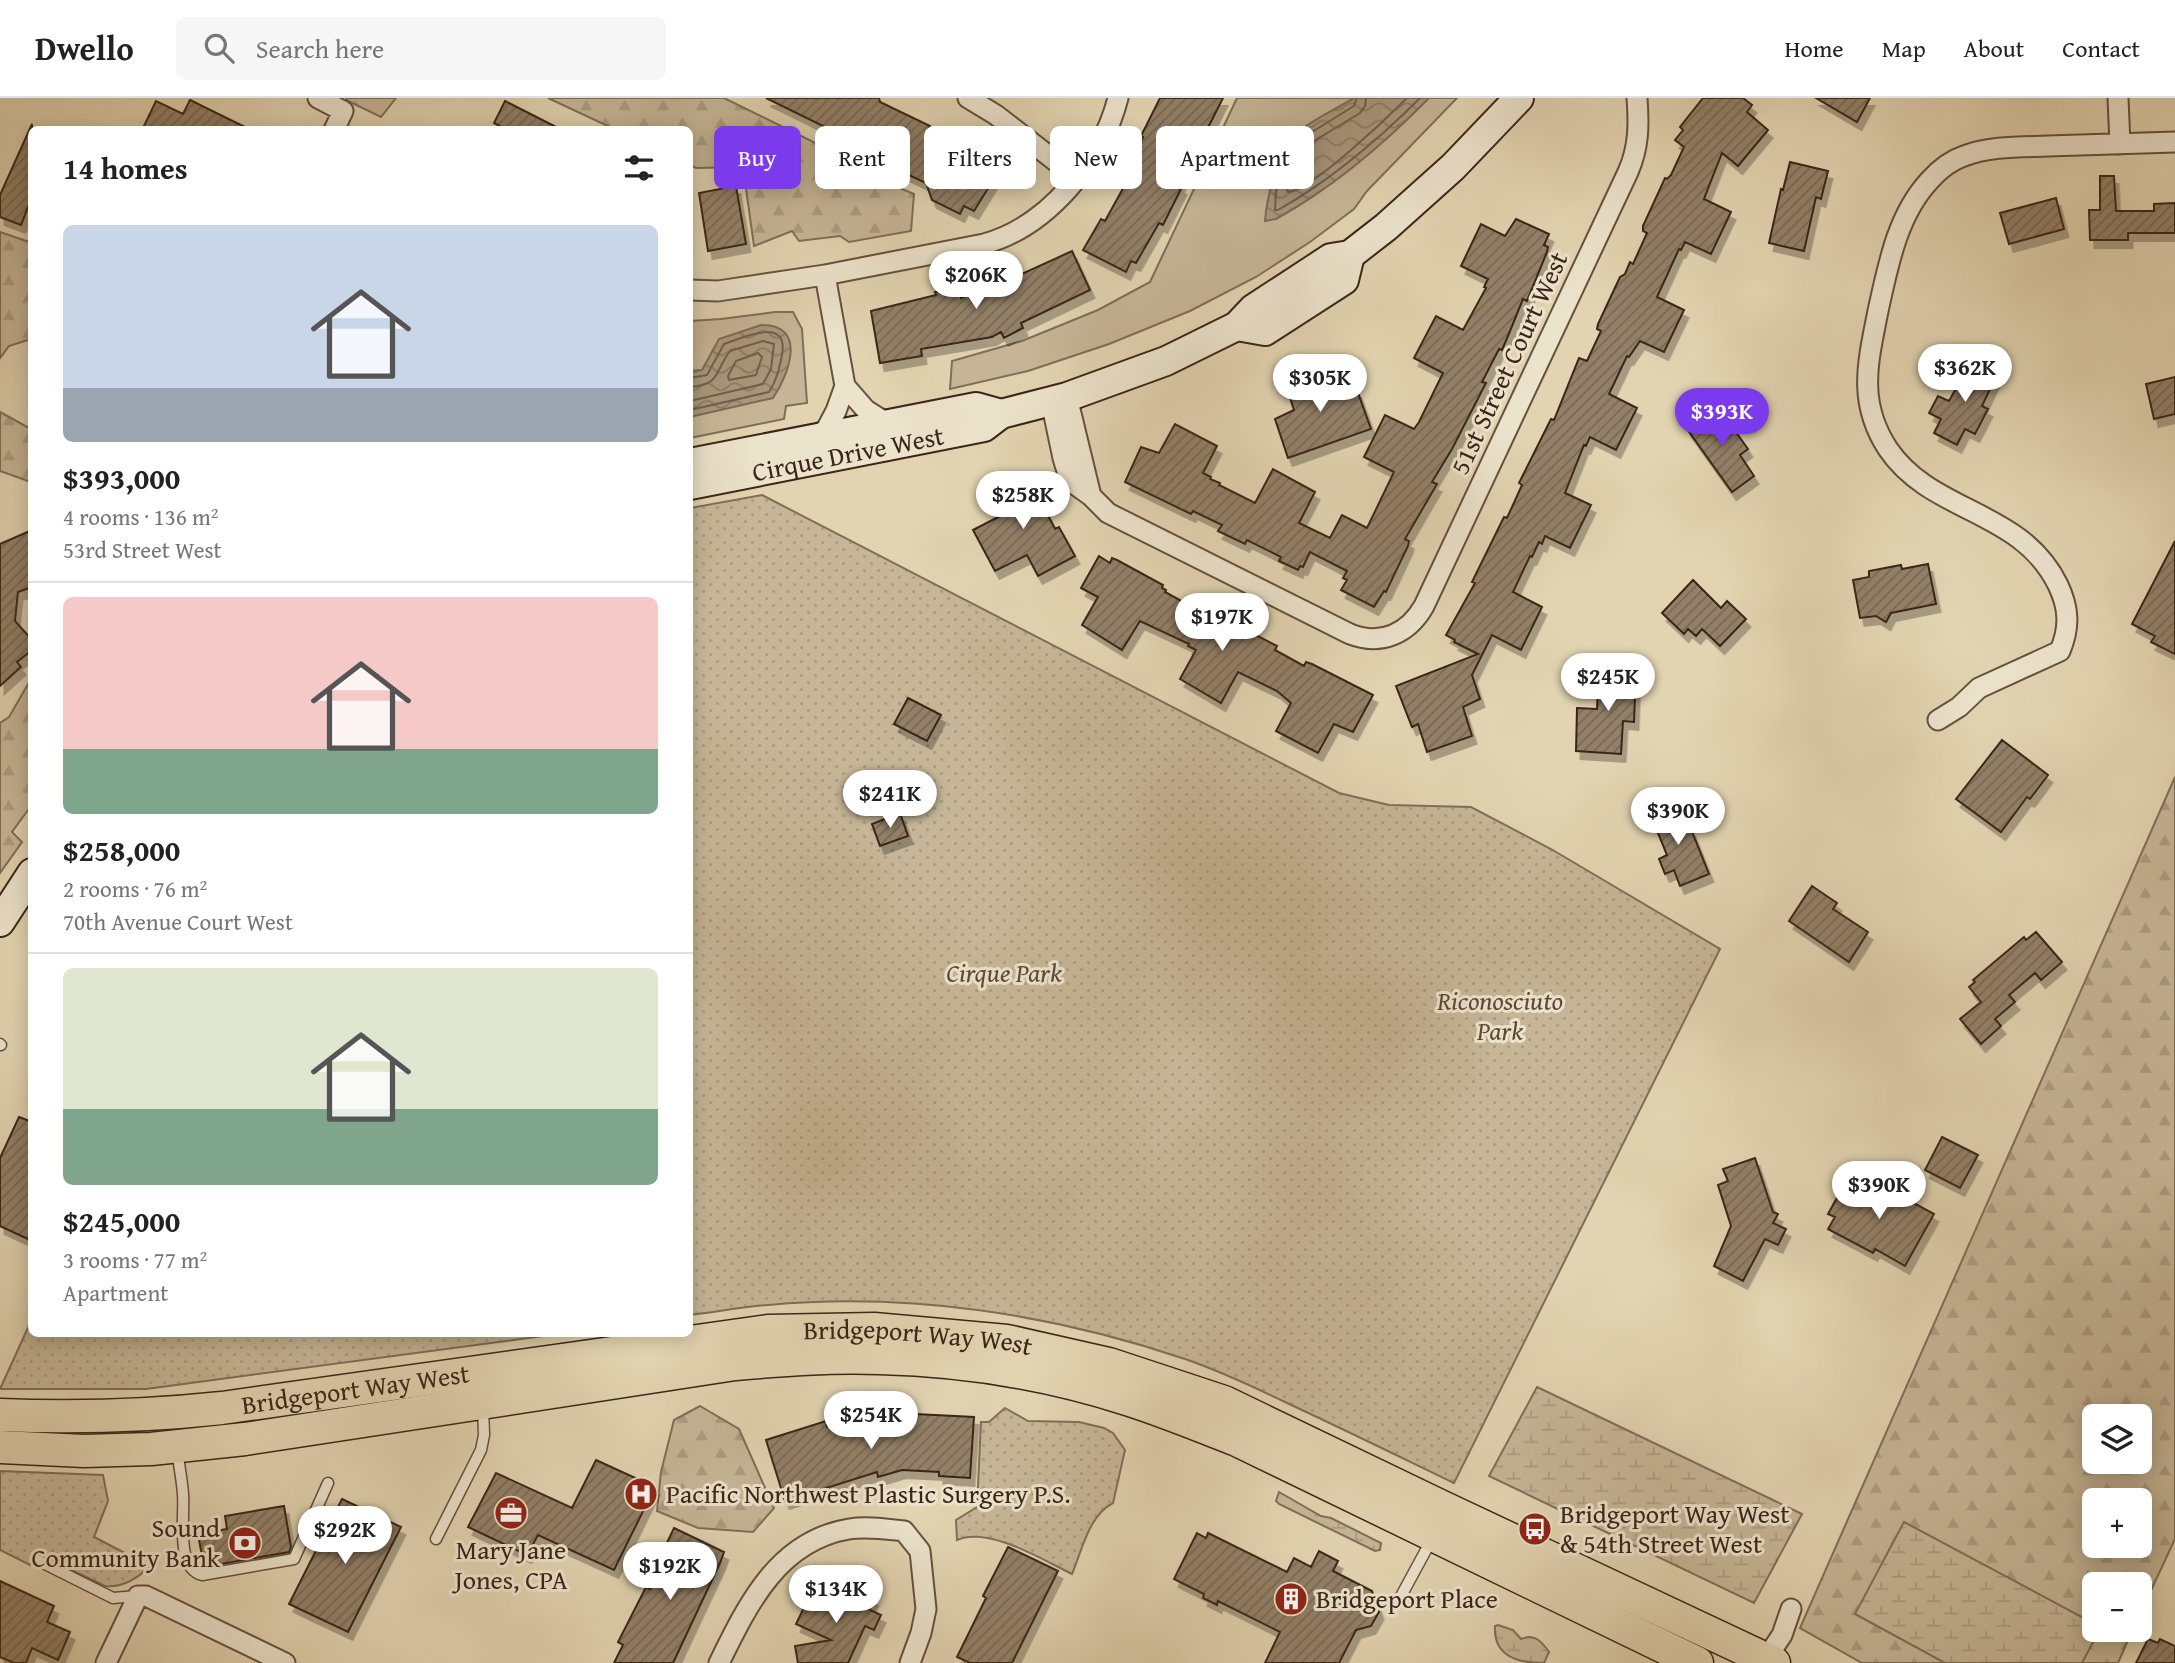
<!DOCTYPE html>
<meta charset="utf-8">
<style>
body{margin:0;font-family:"Gentium Book Plus",serif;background:#f6f6f6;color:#222;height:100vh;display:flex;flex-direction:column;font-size:26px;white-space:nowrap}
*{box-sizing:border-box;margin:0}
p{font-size:23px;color:#767676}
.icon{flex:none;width:38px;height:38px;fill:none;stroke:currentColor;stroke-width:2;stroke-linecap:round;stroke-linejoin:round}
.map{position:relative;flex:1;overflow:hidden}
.drawer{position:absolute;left:28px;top:28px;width:665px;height:1211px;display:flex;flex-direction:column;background:#fff;border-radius:10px;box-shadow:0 4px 18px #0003}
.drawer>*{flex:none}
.banner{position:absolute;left:714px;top:28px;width:665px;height:63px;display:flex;gap:14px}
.tools{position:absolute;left:2082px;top:1306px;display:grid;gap:14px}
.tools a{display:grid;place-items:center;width:70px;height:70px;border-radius:10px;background:#fff;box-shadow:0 4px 18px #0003;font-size:35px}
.price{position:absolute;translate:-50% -60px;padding:0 16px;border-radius:24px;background:#fff;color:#222;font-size:23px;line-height:46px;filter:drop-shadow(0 2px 4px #0008)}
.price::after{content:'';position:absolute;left:50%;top:42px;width:21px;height:16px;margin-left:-10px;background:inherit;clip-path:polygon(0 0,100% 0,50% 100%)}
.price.current{background:#7c3aed;color:#fff}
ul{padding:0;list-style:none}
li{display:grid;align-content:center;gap:14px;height:371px;padding:0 35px}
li+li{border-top:2px solid #e0e0e0}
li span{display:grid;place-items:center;height:217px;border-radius:10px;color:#555}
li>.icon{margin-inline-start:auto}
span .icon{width:126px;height:126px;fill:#fffc;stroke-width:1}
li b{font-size:30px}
h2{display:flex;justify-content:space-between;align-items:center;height:84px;padding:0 35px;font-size:30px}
.tag{padding:0 24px;border-radius:10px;background:#fff;box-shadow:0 4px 18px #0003;font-size:24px;line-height:63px}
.tag.current{background:#7c3aed;color:#fff}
header{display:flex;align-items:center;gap:42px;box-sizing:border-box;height:98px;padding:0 35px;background:#fff;border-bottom:2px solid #e0e0e0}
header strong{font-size:33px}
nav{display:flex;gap:38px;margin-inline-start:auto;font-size:24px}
.search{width:490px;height:63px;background:#f6f6f6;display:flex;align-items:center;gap:18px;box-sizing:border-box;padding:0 24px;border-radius:10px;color:#767676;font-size:26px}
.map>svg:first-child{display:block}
.grass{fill:#c6b697;stroke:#806e58;stroke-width:2}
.forest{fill:url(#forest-firs);stroke:#806e58;stroke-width:2;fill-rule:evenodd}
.wetland{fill:url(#wetland-marsh);stroke:#806e58;stroke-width:2}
.park{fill:url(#park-dots);stroke:#806e58;stroke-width:2}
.water{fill:url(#water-waves);stroke:#7d6a55;stroke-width:2}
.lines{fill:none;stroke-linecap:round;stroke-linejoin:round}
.shore{stroke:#725e4a;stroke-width:2}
.building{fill:url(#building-hatch);stroke:#3b2518;stroke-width:2;filter:url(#shadow)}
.service-casing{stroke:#65513e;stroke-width:13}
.minor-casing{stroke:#65513e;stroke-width:23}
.secondary-casing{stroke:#3b2518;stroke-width:32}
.primary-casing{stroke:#3b2518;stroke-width:35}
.service{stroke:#ece3cc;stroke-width:10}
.minor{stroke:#ece3cc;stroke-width:19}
.secondary{stroke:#ece3cc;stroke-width:28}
.primary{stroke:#e2d4b1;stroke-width:32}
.labels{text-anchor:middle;stroke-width:6;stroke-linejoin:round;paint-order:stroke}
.street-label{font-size:26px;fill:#3b2518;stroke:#ece3cc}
.park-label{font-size:26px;font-style:italic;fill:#5e4938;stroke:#ece3cc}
.poi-label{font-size:26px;fill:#3b2518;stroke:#ece3cc;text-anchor:start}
</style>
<header>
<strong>Dwello</strong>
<div class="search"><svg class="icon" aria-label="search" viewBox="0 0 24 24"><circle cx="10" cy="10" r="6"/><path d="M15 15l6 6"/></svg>Search here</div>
<nav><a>Home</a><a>Map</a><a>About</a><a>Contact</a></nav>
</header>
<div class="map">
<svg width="2175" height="1565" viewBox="0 0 2175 1565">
<defs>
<pattern id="forest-firs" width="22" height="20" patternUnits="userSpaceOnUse" patternTransform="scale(1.75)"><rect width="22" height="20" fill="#c6b697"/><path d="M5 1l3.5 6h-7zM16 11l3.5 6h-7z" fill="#ab9c81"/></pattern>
<pattern id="wetland-marsh" width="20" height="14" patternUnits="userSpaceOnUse" patternTransform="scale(1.75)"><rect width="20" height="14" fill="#c6b697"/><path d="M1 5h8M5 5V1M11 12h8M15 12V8" fill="none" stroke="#ab9c81"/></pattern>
<pattern id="park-dots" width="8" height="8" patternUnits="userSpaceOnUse" patternTransform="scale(1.75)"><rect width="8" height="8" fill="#c6b697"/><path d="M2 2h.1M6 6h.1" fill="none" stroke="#ab9c81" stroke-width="1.8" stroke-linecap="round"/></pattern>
<pattern id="water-waves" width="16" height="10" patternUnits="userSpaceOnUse" patternTransform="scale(1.75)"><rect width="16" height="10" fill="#a9987d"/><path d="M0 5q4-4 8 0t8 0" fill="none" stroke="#8b7c65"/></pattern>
<pattern id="building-hatch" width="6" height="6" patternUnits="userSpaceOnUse" patternTransform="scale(1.75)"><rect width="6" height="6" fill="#928068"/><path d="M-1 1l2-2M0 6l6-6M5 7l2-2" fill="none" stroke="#786955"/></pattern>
<filter id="shadow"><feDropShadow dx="4.5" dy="8" stdDeviation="0" flood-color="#0004"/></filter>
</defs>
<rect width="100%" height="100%" fill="#e2d4b1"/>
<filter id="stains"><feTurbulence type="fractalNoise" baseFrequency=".00286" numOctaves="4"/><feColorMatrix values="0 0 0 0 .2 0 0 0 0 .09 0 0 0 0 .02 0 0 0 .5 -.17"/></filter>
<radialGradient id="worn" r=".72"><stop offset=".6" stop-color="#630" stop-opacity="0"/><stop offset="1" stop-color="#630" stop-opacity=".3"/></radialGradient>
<path class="grass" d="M1237,0H1457L1367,93L1354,111L1310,144L1256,179L1190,213L1109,246L1028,273L950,291L952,263L1022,243L1098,212L1150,184Z
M775,214H793L802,231L807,305L786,308L784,321L690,340V223L721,221Z"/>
<path class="forest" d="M347,0H396L381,19L346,2Z
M548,0H724L858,66L868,77L914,96L911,133L849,144L840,138L799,143L792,133L754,148L743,69L696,70L690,67V32L614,31Z
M0,134L32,145L31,241L9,248L0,260Z
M0,314L31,331V384L0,373Z
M31,581V708L12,734L22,744L0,775V625L9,619Z
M2175,679V1441L2140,1516V1486H2095V1531H2133L2118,1565H1862L1800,1530ZM2095,1318H2140V1363H2095ZM2095,1402H2140V1447H2095Z
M700,1308L739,1331L774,1410L753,1434L698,1430L657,1413L661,1374L674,1322Z"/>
<path class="wetland" d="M1537,1289L1802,1416L1754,1505L1489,1378Z
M1279,1394L1321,1418L1331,1420L1381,1445L1380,1452L1375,1453L1279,1406L1276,1403Z
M1904,1424L2095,1526V1531H2100L2082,1565H1945L1855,1516Z
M1498,1527L1513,1532L1521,1541C1535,1535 1542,1544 1549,1554L1544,1565C1519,1565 1493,1559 1495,1528Z"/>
<path class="park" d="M762,397L1339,695L1389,707L1471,709L1551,751L1720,851L1454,1385C1398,1358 1343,1331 1287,1305C1254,1289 1220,1273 1185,1261C1052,1216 909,1194 768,1207C742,1209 716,1214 690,1217V410Z
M31,1223L32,1236H558L146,1291H0Z
M1005,1310L1028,1323L1079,1324L1104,1330L1113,1335L1125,1352L1113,1405C1089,1417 1082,1452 1072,1476C1043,1462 989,1428 957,1442L956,1422L977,1409L981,1324H989Z
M0,1373L103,1377L108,1403L94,1439L150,1468C138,1480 122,1490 105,1488L36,1455L30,1467L0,1452Z"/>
<path class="water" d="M1354,0H1429C1383,47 1334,89 1276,121L1265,123C1267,97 1278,55 1297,35C1311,22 1338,10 1354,0Z
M761,227C807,226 790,275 773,300L690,319V273L702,272L719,241Z"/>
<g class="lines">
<path class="shore" d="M1357,0L1354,8L1304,39L1295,50L1276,93L1275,112H1278C1331,82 1377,43 1420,0
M1366,0L1365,8L1360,15L1309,46L1302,55L1287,90L1288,94C1311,93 1388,19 1407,0
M758,255L762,259L756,277L729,282L728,278L736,263Z
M690,280L707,277L724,246C744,239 789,218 782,257C779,271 777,282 769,294L690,312
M690,289C721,287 714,274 730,253L763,243L774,246L771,271L763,286L690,303"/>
</g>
<path class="building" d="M766,0H879L880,4L930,28L928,32L973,54L972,56L980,60V64L986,68L992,84L974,113L964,108L960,116L932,102L926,85L860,54L857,60L819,42L825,29Z
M1160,0H1223L1179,87L1182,89L1163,127L1159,125L1136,165L1131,163L1126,174L1083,152L1101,121L1105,123L1126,85L1122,83L1141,49L1139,48L1143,39L1141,38Z
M1703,0H1743L1752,7L1747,14L1768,32L1738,68L1722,55L1704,101L1731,114L1711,156L1685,144L1681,152L1679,151L1657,199L1684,212L1664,254L1640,243L1629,259L1627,258L1609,296L1637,310L1616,352L1590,339L1586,348L1584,347L1565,395L1591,407L1570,450L1545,438L1542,446L1539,444L1532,459L1530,458L1513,494L1542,509L1521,552L1492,537L1472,577L1480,601L1463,609L1472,638L1427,654L1418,626L1412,629L1396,588L1478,556L1454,544L1455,542L1446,537L1475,485L1472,484L1504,419L1507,420L1522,387L1519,385L1551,321L1554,322L1579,260L1587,263L1601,233L1597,231L1598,226L1620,179L1625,176L1630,164L1633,166L1647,135L1643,133V128L1665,80L1667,81L1671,77L1684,49L1675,42L1683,32L1680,29Z
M1816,0H1870L1857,24Z
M190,2L251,32H142L156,3L183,16Z
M505,3L562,32H507L494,25Z
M32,26V99L21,127L0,119V97Z
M1790,64L1828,73L1821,101L1816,99L1804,153L1769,145L1781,91L1783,92Z
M2100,78H2114L2116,113H2154V106L2175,105V135H2128V142H2090L2089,112H2100Z
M736,88L746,146L708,153L699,95Z
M2056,100L2064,131L2009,146L2000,115Z
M1516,121L1549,136L1544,147L1548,149L1547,154L1527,203L1523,201L1508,238L1502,252L1499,251L1482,284L1486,285L1452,351L1432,384L1437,386L1405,441L1409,443L1408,448L1386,494L1384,493L1374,509L1341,492L1347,482L1343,480L1347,473L1310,454L1303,469L1300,468L1298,472L1279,463L1281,459L1247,442L1245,446L1218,433L1222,427L1193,413L1191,416L1125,384L1141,349L1159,355L1175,326L1217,348L1203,375L1211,379L1210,381L1220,385L1219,387L1255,405L1273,371L1315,394L1299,425L1330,440L1342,417L1367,430L1394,374L1364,359L1385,317L1414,331L1419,324L1443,275L1414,260L1436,218L1463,232L1486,190L1484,189L1488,181L1461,168L1481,126L1505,138Z
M1072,153L1090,192L1021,225L1023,230L1004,240L1001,234L992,239L921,251L922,258L880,265L871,213L936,197L935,194L959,190L961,200L1000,181L1002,185Z
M1972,262L1998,274L1982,308L1988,311L1975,336L1965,331L1957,347L1934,335L1941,321L1929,315L1938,298L1949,303Z
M1330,270L1338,296L1357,292L1371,331L1288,360L1275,321L1294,312L1285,285Z
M2175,279V316L2154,321L2146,286Z
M1718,309L1748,351L1740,357L1754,378L1732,394L1687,331Z
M1031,378L1041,397L1038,398L1055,431L1059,429L1075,458L1038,478L1027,457L995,473L973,432L1004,416L993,395L1020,381L1021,384Z
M32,432V489L18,494L15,523L32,542V552L17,564L21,569L0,588V446Z
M2175,443V556L2151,544L2155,538L2132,526Z
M1099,458L1110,465L1112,460L1117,462L1150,480L1163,487L1162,490L1166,492L1165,494L1196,511L1200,504L1218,514L1217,517L1277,548L1275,552L1304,568L1306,564L1312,566L1373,597L1353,634L1334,626L1318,655L1276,633L1291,605L1277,593L1238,574L1221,605L1180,581L1196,552L1188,548L1189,546L1140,523L1122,552L1082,527L1098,499L1081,490Z
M1928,466L1936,506L1891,515L1886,524L1876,518L1860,520L1853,482L1869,479V473L1901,467L1902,471Z
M1693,482L1721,510L1727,503L1746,521L1720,548L1702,531L1696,538L1688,531L1684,536L1662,515Z
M1599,570L1636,573L1634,624L1623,623L1621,656L1576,653L1577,610L1597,611Z
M908,600L941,617L927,643L894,626Z
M2002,642L2048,677L2030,701L2027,699L2001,734L1956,701Z
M1670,705L1682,735L1691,731L1709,776L1680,788L1674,772L1665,776L1659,761L1667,757L1649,713Z
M900,715L908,738L880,748L872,726Z
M1812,788L1837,805L1833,811L1868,834L1849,864L1789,823Z
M2036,834L2062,864L2041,882L2035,875L2009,897L2015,904L1995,921L2001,928L1981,946L1960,921L1981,904L1969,889L1975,884L1973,882L2024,839L2026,842Z
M19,1019L32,1024V1143L0,1128V1060Z
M1942,1039L1978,1057L1960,1090L1925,1072Z
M1755,1060L1773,1114L1778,1116L1773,1125L1786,1131L1778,1147L1765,1141L1743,1183L1714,1168L1731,1128L1718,1087L1728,1083L1723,1071Z
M1861,1080L1908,1106L1910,1103L1934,1116L1905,1168L1875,1151L1873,1155L1828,1131L1835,1119L1828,1116L1843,1089L1853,1095Z
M895,1315L974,1319L970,1380L939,1378V1374L902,1372L878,1379L877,1374L785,1403L766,1342L826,1323L827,1329L860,1319L861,1325Z
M596,1362L655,1389L614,1472L538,1437L527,1457L468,1429L496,1375L572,1410Z
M342,1401L401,1429L348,1534L289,1506Z
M284,1408L291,1449L289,1454L204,1469L198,1436L227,1431L225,1418Z
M674,1430L724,1454L720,1465L673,1565H614L623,1547L618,1544L646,1489L650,1491L665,1458L661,1457Z
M1197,1435L1206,1440L1208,1435L1287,1474L1294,1460L1311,1469L1319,1453L1338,1463L1333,1473L1372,1493L1379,1514L1371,1528L1356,1532L1339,1565H1265L1280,1534L1218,1503L1217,1507L1203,1500L1204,1496L1174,1481Z
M1008,1449L1058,1473L1012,1565H970L957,1559L986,1500L983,1498Z
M0,1483L54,1508L47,1524L70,1534L58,1562L32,1550L26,1565H14L0,1559Z
M839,1486L874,1500L868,1511L881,1517L874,1532L865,1528L848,1565H798L795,1548L831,1542L796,1526L809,1499L821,1505L829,1488L836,1493Z
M2148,1541L2158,1545L2160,1541L2175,1548V1565H2136Z"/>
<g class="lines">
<defs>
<path id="service" d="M0,946L1,947
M177,1352C179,1367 182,1382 183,1396C185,1418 175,1470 202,1477L294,1461L328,1385
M436,1441L481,1352L484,1337L483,1309
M37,1462L113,1500L138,1498
M1400,1500L1432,1441"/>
<path id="minor" d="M318,0L343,13L334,32
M968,0L996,17L1076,79
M2118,0L2120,46
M825,177L984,146C1047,129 1102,63 1118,0
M690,192L718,193L825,177L845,288L836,313L827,330L817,340
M845,288L866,312L890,327
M1067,299L1091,398
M1051,303L1063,360L1070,383L1091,398L1108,415L1350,536C1381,548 1408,536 1424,508L1628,74C1639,49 1639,27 1637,0
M1938,622L1959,609L1979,590L2060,553C2070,529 2069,510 2058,487C2021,411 1932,416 1888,351C1857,304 1868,264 1878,213C1888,168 1897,117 1930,82C1939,72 1952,62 1964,58C1989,48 2021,49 2048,48C2090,47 2133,45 2175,44
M106,1565L138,1498H146L285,1565
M719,1565C748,1506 778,1443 849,1431C867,1428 886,1431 904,1433L920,1453L926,1511L921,1535L910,1565
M1763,1565L1782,1537L1791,1511"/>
<g id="secondary">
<path d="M1237,228L1265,233L1344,182L1350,157"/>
<path d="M690,365L976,309L1001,316"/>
<path id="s1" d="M690,387L984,329L1001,316L1067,299L1166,263L1237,228L1253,211L1331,160L1350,157L1386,129L1453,69L1519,0"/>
<path d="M0,824L32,775"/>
</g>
<g id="primary">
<path id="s2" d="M0,1317C75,1320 147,1318 222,1310L768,1233L874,1231L1007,1243L1109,1266L1224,1304L1442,1409L1774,1565"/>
<path d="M0,1349L84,1353L151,1351L245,1341L735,1266C783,1262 831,1258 880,1260C962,1262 1049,1276 1127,1301C1165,1313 1201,1328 1237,1342L1697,1565"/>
</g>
</defs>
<use href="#service" class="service-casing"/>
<use href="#minor" class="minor-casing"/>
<use href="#secondary" class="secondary-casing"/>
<use href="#primary" class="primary-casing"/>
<use href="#service" class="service"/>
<use href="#minor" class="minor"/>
<use href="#secondary" class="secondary"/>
<use href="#primary" class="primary"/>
</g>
<defs>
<symbol id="hospital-disc" viewBox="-11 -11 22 22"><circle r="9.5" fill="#8f2418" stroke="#ece3cc"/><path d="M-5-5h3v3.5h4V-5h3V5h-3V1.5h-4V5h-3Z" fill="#fff"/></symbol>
<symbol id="office-disc" viewBox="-11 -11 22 22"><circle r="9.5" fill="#8f2418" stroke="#ece3cc"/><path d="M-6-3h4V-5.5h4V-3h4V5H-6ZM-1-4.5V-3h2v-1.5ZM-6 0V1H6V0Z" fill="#fff"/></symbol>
<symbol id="bus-disc" viewBox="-11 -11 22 22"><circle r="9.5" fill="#8f2418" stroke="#ece3cc"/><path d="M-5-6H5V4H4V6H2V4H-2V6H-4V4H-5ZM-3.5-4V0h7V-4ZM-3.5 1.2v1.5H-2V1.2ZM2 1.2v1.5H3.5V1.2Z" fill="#fff"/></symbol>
<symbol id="bank-disc" viewBox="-11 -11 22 22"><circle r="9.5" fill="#8f2418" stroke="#ece3cc"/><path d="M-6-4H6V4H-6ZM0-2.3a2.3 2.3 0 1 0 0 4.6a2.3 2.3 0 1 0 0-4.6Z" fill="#fff"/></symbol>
<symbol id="building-disc" viewBox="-11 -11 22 22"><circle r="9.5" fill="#8f2418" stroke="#ece3cc"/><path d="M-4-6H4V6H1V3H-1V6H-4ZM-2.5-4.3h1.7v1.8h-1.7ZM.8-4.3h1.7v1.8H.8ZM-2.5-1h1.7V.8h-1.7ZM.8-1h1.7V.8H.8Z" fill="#fff"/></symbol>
</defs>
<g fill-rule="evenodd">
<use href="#hospital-disc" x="622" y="1377" width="38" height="38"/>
<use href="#office-disc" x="492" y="1396" width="38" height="38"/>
<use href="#bus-disc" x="1516" y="1412" width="38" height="38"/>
<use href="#bank-disc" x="226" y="1426" width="38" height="38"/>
<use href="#building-disc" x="1272" y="1482" width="38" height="38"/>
</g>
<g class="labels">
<g class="street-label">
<text transform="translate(1509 265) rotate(-65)" y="9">51st Street Court West</text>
<text dy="9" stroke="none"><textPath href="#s1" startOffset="161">Cirque Drive West</textPath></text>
<text dy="9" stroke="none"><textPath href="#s2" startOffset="924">Bridgeport Way West</textPath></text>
<text dy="9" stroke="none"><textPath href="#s2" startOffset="357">Bridgeport Way West</textPath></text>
</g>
<g class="park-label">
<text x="1004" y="884">Cirque Park</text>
<text x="1500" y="912">Riconosciuto<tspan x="1500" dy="30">Park</tspan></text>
</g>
<g class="poi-label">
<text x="666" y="1405">Pacific Northwest Plastic Surgery P.S.</text>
<text x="1560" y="1425">Bridgeport Way West<tspan x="1560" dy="30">&amp; 54th Street West</tspan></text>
<text x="220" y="1439" text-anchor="end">Sound<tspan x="220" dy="30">Community Bank</tspan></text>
<text x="511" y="1461" text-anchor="middle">Mary Jane<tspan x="511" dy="30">Jones, CPA</tspan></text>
<text x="1316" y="1510">Bridgeport Place</text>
</g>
</g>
<rect width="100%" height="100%" filter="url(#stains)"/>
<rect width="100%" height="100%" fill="url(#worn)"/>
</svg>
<div class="tools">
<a><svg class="icon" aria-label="layers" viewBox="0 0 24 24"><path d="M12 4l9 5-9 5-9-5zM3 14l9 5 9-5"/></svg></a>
<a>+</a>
<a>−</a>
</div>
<b class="price" style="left:976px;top:213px">$206K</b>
<b class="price" style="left:1965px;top:306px">$362K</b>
<b class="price" style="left:1320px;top:316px">$305K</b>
<b class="price current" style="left:1722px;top:350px">$393K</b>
<b class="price" style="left:1023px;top:433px">$258K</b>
<b class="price" style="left:1222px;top:555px">$197K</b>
<b class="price" style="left:1608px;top:615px">$245K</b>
<b class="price" style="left:890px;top:732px">$241K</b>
<b class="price" style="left:1678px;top:749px">$390K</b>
<b class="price" style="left:1879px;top:1123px">$390K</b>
<b class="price" style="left:871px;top:1353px">$254K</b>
<b class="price" style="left:345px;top:1468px">$292K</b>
<b class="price" style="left:670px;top:1504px">$192K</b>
<b class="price" style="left:836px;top:1527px">$134K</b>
<div class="banner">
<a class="tag current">Buy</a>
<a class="tag">Rent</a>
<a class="tag">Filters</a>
<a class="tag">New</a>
<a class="tag">Apartment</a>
</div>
<section class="drawer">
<h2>14 homes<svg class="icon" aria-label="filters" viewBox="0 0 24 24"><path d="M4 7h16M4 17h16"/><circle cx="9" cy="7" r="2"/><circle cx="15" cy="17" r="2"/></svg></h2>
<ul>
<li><span style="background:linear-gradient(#c9d6e8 75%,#9aa5b1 0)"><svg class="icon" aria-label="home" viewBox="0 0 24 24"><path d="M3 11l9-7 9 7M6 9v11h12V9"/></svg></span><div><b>$393,000</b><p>4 rooms · 136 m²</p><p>53rd Street West</p></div></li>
<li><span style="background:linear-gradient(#f6c9c9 70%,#7fa58c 0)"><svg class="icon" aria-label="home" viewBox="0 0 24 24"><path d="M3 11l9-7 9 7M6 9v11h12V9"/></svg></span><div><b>$258,000</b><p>2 rooms · 76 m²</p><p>70th Avenue Court West</p></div></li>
<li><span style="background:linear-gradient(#dfe7d0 65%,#7fa58c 0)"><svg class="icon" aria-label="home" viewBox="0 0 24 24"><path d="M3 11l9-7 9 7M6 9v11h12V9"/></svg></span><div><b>$245,000</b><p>3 rooms · 77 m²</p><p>Apartment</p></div></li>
</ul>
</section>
</div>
